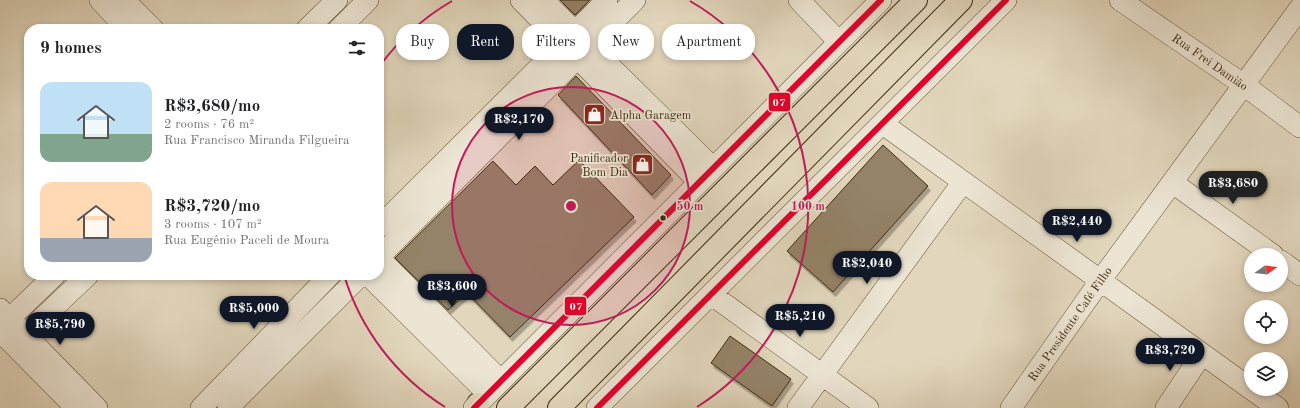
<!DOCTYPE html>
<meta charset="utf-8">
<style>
body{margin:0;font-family:"Old Standard TT",serif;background:#f6f6f6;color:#202124;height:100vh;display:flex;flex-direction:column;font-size:15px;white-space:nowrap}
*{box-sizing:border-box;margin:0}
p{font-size:13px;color:#757577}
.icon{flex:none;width:22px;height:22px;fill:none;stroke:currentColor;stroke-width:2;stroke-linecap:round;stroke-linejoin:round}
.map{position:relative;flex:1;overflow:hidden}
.drawer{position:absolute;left:24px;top:24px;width:360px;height:256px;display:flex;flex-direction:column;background:#fff;border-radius:16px;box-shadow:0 2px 6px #0003}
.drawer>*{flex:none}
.guide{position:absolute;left:396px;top:24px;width:380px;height:36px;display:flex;gap:8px}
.needle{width:26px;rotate:76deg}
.fabs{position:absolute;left:1244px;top:248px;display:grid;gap:8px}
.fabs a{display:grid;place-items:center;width:44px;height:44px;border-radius:50%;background:#fff;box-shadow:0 2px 6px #0003;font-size:20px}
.price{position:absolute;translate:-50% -34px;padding:0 9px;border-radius:14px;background:#111827;color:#fff;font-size:13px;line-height:26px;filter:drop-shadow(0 1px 2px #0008)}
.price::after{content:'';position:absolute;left:50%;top:24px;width:12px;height:9px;margin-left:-6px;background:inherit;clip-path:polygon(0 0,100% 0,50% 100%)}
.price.on{background:#222;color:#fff}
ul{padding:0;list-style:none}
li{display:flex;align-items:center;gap:12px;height:100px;padding:0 16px}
li span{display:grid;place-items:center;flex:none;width:112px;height:80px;border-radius:12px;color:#555}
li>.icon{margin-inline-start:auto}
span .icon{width:48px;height:48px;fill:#fffc;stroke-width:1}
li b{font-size:17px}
h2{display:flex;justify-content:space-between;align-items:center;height:48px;padding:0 16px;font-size:17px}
.chip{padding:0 14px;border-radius:16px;background:#fff;box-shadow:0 2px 6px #0003;font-size:14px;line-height:36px}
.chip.on{background:#111827;color:#fff}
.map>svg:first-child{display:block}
.building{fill:#948368;stroke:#3f290b;filter:url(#shadow)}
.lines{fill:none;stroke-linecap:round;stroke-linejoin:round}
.minor-casing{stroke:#685438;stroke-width:22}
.major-casing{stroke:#3f290b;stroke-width:24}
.minor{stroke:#ece5d4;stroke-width:21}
.major{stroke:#e2d7bd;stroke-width:22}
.bus-1-casing{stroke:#ece5d4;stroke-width:9}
.bus-1{stroke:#e4002b;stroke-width:6}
.ring{fill:none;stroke:#c2185b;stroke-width:2}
.bus-dot{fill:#3f290b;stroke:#ece5d4;stroke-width:1.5}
.labels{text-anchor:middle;stroke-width:3.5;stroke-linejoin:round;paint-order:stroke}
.street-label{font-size:12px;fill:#3f290b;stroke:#ece5d4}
.poi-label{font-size:12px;fill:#3f290b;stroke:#ece5d4;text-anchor:start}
.centre{fill:#c2185b;stroke:#ece5d4;stroke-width:2}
.ring-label{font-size:12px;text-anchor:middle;font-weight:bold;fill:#c2185b;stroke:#ece5d4;stroke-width:3.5;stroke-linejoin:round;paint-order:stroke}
.line-badge{stroke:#ece5d4;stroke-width:1.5}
.badge-label{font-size:11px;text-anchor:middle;font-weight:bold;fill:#fff}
</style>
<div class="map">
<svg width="1300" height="408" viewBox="0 0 1300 408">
<defs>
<filter id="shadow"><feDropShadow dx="2.5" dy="4.5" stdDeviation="0" flood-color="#0004"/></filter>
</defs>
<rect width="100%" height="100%" fill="#e2d7bd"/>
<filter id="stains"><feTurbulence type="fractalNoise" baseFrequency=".005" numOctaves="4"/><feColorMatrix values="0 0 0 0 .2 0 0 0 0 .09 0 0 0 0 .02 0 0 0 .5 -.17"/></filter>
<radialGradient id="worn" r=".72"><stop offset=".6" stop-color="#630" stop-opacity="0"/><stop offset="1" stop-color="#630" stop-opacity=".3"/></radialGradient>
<path class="building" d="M560,0H590L575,15Z
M576,76L671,175L652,195L558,95Z
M883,145L928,186L833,292L787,251Z
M579,160L634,217L510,337L467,293L448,310L395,258L493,161L516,185L535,166L553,185Z
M730,336L791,379L772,406L711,363Z"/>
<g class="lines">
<defs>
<path id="minor" d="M100,0L127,29
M124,0L153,29
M521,0L699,182
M543,0L713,168
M799,0L839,42
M1120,0L1244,85L1300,127
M307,29L337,0
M339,29L368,0
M883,124L1251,389
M1173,183L1273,255
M379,227L607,0
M379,257L635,0
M379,258L501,381
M1281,261L1300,275
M368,275L488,394
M712,295L868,408
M0,309L97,408
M1,327L55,275
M0,331L76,408
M16,343L88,275
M1251,389L1278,408
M201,408L330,275
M228,408L361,275
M474,408L881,0
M597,408L1006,0
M798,408L963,182
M1011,408L1100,281L1300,8
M1166,408L1202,354"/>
<path id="major" d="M476,408L478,404
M508,408L916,0
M559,408L961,0"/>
</defs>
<use href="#minor" class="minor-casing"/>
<use href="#major" class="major-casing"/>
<use href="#minor" class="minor"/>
<use href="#major" class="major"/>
<defs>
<path id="bus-1" d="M474,408L881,0
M597,408L1006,0"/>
</defs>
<use href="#bus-1" class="bus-1-casing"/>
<use href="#bus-1" class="bus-1"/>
</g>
<circle cx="571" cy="206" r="119" fill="#c2185b" fill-opacity=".12"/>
<g class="ring">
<circle cx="571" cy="206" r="119"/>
<path d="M445 407A237 237 0 0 1 344 275M379 67A237 237 0 0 1 452 1M690 1A237 237 0 0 1 697 407"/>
</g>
<defs>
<symbol id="shop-square" viewBox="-11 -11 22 22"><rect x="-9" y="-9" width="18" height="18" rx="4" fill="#8f2418" stroke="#ece5d4"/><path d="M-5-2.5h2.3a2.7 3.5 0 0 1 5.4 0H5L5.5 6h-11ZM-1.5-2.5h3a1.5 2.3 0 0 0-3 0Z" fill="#fff"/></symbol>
</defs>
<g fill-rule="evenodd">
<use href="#shop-square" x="582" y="102" width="25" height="25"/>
<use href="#shop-square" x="630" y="152" width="25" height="25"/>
</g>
<circle class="bus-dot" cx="663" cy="218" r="3.5"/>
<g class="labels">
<g class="street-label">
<text transform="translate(1210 62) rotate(35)" y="4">Rua Frei Damião</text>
<text transform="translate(1070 324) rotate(-55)" y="4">Rua Presidente Café Filho</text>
</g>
<g class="poi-label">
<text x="610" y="119">Alpha Garagem</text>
<text x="628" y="162" text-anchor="end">Panificador<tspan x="628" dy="14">Bom Dia</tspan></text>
</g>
</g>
<circle cx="571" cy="206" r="6" class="centre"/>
<g class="ring-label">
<text x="690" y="210">50 m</text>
<text x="808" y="210">100 m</text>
</g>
<g class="line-badge">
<rect x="768" y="92" width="23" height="20" rx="4" fill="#e4002b"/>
<rect x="564" y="296" width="23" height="20" rx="4" fill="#e4002b"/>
</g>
<g class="badge-label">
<text x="779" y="106">07</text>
<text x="576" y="310">07</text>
</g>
<rect width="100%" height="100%" filter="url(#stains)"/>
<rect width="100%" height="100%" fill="url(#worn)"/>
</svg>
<div class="fabs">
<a><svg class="needle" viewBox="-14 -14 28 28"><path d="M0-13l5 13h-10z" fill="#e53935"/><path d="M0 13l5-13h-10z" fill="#757577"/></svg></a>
<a><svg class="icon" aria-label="locate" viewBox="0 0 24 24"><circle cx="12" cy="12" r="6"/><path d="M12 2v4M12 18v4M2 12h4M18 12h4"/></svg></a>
<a><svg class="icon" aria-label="layers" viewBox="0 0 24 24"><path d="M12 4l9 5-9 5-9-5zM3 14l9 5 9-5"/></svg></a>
</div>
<b class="price" style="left:519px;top:141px">R$2,170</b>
<b class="price on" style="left:1233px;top:205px">R$3,680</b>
<b class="price" style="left:1077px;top:243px">R$2,440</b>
<b class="price" style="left:867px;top:285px">R$2,040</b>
<b class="price" style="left:452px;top:308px">R$3,600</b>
<b class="price" style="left:254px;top:330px">R$5,000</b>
<b class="price" style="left:800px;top:338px">R$5,210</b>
<b class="price" style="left:60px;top:346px">R$5,790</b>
<b class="price" style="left:1170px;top:372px">R$3,720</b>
<div class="guide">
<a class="chip">Buy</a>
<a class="chip on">Rent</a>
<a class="chip">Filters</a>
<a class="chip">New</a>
<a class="chip">Apartment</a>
</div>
<section class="drawer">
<h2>9 homes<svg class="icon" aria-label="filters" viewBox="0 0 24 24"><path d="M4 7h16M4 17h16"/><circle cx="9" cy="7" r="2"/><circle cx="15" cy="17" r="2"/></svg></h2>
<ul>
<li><span style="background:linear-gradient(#bfe0f5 65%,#7fa58c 0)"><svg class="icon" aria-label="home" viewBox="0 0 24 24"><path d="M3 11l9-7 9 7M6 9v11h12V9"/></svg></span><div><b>R$3,680/mo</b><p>2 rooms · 76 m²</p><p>Rua Francisco Miranda Filgueira</p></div></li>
<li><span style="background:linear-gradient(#ffd9b3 70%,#9aa5b1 0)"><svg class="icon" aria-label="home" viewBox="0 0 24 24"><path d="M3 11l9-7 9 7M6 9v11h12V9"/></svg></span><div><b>R$3,720/mo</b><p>3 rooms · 107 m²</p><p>Rua Eugênio Paceli de Moura</p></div></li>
</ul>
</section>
</div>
